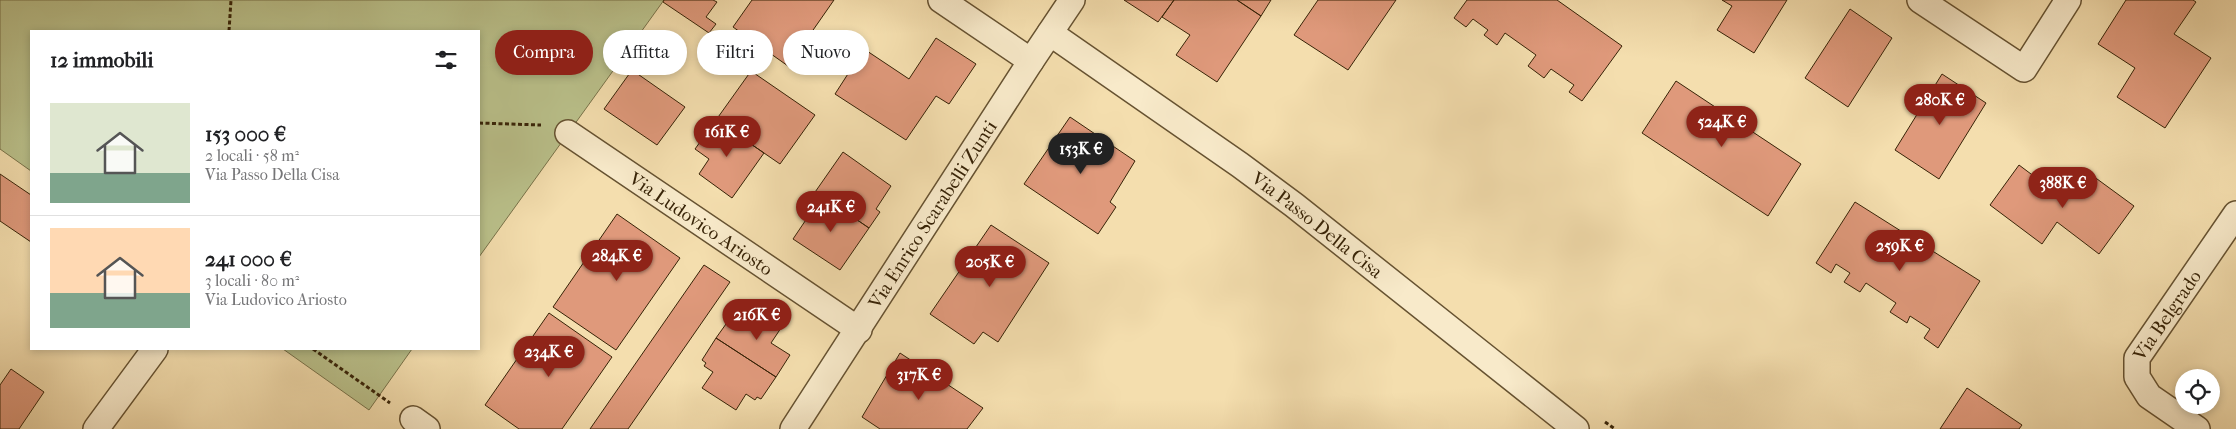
<!DOCTYPE html>
<html lang="it">
<meta charset="utf-8">
<style>
body{margin:0;font-family:"IM FELL French Canon",serif;background:#f6f6f6;color:#202124;height:100vh;display:flex;flex-direction:column;font-size:19px;white-space:nowrap}
*{box-sizing:border-box;margin:0}
p{font-size:16px;color:#757577}
.icon{flex:none;width:28px;height:28px;fill:none;stroke:currentColor;stroke-width:2;stroke-linecap:round;stroke-linejoin:round}
.map{position:relative;flex:1;overflow:hidden}
.drawer{position:absolute;left:30px;top:30px;width:450px;height:320px;display:flex;flex-direction:column;background:#fff;border-radius:0px;box-shadow:0 2px 8px #0003}
.drawer>*{flex:none}
.guide{position:absolute;left:495px;top:30px;width:475px;height:45px;display:flex;gap:10px}
.controls{position:absolute;left:2175px;top:369px;display:grid;gap:10px}
.controls a{display:grid;place-items:center;width:45px;height:45px;border-radius:50%;background:#fff;box-shadow:0 2px 8px #0003;font-size:25px}
.price{position:absolute;translate:-50% -42px;padding:0 11px;border-radius:18px;background:#8f2418;color:#fff;font-size:16px;line-height:32px;filter:drop-shadow(0 1px 2px #0008)}
.price::after{content:'';position:absolute;left:50%;top:30px;width:15px;height:11px;margin-left:-8px;background:inherit;clip-path:polygon(0 0,100% 0,50% 100%)}
.price.active{background:#222;color:#fff}
ul{padding:0;list-style:none}
li{display:flex;align-items:center;gap:15px;height:125px;padding:0 20px}
li+li{border-top:1px solid #e0e0e0}
li span{display:grid;place-items:center;flex:none;width:140px;height:100px;border-radius:0px;color:#555}
li>.icon{margin-inline-start:auto}
span .icon{width:60px;height:60px;fill:#fffc;stroke-width:1}
li b{font-size:21px}
h2{display:flex;justify-content:space-between;align-items:center;height:60px;padding:0 20px;font-size:21px}
.chip{padding:0 18px;border-radius:22px;background:#fff;box-shadow:0 2px 8px #0003;font-size:18px;line-height:45px}
.chip.active{background:#8f2418;color:#fff}
.map>svg:first-child{display:block}
.green{fill:#bac18b;stroke:#787249}
.building{fill:#df997b;stroke:#372307}
.lines{fill:none;stroke-linecap:round;stroke-linejoin:round}
.street-casing{stroke:#665231;stroke-width:28}
.path{stroke:#372307;stroke-width:3;stroke-dasharray:4 2.5;stroke-linecap:butt}
.street{stroke:#f8eaca;stroke-width:25}
.labels{text-anchor:middle;stroke-width:4;stroke-linejoin:round;paint-order:stroke}
.street-label{font-size:19px;fill:#372307;stroke:#f8eaca}
</style>
<div class="map">
<svg width="2236" height="429" viewBox="0 0 2236 429">
<rect width="100%" height="100%" fill="#f4deae"/>
<filter id="stains"><feTurbulence type="fractalNoise" baseFrequency=".004" numOctaves="4"/><feColorMatrix values="0 0 0 0 .2 0 0 0 0 .09 0 0 0 0 .02 0 0 0 .5 -.17"/></filter>
<radialGradient id="worn" r=".72"><stop offset=".6" stop-color="#630" stop-opacity="0"/><stop offset="1" stop-color="#630" stop-opacity=".3"/></radialGradient>
<path class="green" d="M0,0H664L479,257V31H31V171L0,149Z
M283,349H412L369,410Z"/>
<path class="building" d="M664,0H713L717,2L706,17L716,24L709,33L663,2Z
M752,0H834L788,66L733,27Z
M1124,0H1174L1158,22Z
M1174,0H1237L1261,16L1217,82L1176,55L1190,35L1162,17Z
M1237,0H1271L1261,16Z
M1318,0H1396L1348,70L1294,35Z
M1467,0H1557L1622,46L1582,101L1569,92L1574,85L1551,69L1544,78L1528,66L1536,55L1505,33L1497,45L1484,35L1488,30L1473,19L1466,27L1454,18Z
M1722,0H1787L1754,53L1717,30L1732,6Z
M2126,0H2193L2196,2L2174,34L2211,58L2165,128L2117,97L2135,68L2098,44Z
M1850,9L1892,38L1848,107L1805,78Z
M936,38L976,64L949,104L936,96L906,140L835,94L864,49L909,79Z
M632,70L685,107L657,145L604,109Z
M751,71L815,115L780,164L716,120Z
M1942,74L1986,103L1939,179L1895,150Z
M1676,81L1801,164L1768,216L1642,133Z
M1070,117L1135,161L1110,202L1116,207L1098,234L1024,184Z
M716,120L764,153L732,198L699,174L709,159L695,149Z
M843,152L891,186L876,209L880,212L869,228L822,196L820,200L813,195Z
M2019,165L2055,192L2063,179L2081,192L2093,176L2134,206L2099,254L2057,222L2042,244L1990,205Z
M0,174L31,195V242L0,221Z
M822,196L869,228L840,270L793,239Z
M1855,202L1980,281L1938,348L1924,338L1930,329L1910,316L1907,323L1890,312L1896,303L1866,283L1860,292L1844,282L1850,273L1836,264L1831,273L1816,263Z
M617,214L680,258L616,350L553,307Z
M991,225L1049,263L998,342L983,332L974,344L930,314Z
M704,265L730,282L628,429H590Z
M763,307L785,322L771,343L790,355L776,377L716,338L731,317L749,328Z
M549,313L612,357L562,429H519L485,405Z
M716,338L776,377L761,399L757,397L755,400L746,394L736,410L702,388L713,372L704,366L706,363L702,360Z
M900,353L983,408L967,429H880L862,417Z
M11,369L44,392L19,429H0V385Z
M1967,388L2022,425L2019,429H1940Z"/>
<g class="lines">
<defs>
<g id="street">
<path d="M941,0L1031,61"/>
<path d="M1920,0L2024,69L2068,0"/>
<path id="s1" d="M1050,33L1240,165L1294,205L1576,429"/>
<path id="s2" d="M568,133L859,330"/>
<path d="M413,419L427,429"/>
<path d="M96,429L155,349"/>
<path id="s3" d="M793,429L1031,61L1072,0"/>
<path id="s4" d="M2197,429L2149,396L2137,377V358L2236,214"/>
</g>
</defs>
<use href="#street" class="street-casing"/>
<path class="path" d="M229,31L231,0
M479,123L541,125
M313,349L390,403
M1605,422L1615,429"/>
<use href="#street" class="street"/>
</g>
<g class="labels">
<g class="street-label">
<text dy="7" stroke="none"><textPath href="#s3" startOffset="256">Via Enrico Scarabelli Zunti</textPath></text>
<text dy="7" stroke="none"><textPath href="#s2" startOffset="161">Via Ludovico Ariosto</textPath></text>
<text dy="7" stroke="none"><textPath href="#s1" startOffset="329">Via Passo Della Cisa</textPath></text>
<text dy="7" stroke="none"><textPath href="#s4" startOffset="152">Via Belgrado</textPath></text>
</g>
</g>
<rect width="100%" height="100%" filter="url(#stains)"/>
<rect width="100%" height="100%" fill="url(#worn)"/>
</svg>
<div class="controls">
<a><svg class="icon" aria-label="locate" viewBox="0 0 24 24"><circle cx="12" cy="12" r="6"/><path d="M12 2v4M12 18v4M2 12h4M18 12h4"/></svg></a>
</div>
<b class="price" style="left:1940px;top:126px">280K €</b>
<b class="price" style="left:1722px;top:148px">524K €</b>
<b class="price" style="left:727px;top:158px">161K €</b>
<b class="price active" style="left:1081px;top:175px">153K €</b>
<b class="price" style="left:2063px;top:209px">388K €</b>
<b class="price" style="left:831px;top:233px">241K €</b>
<b class="price" style="left:1900px;top:272px">259K €</b>
<b class="price" style="left:617px;top:282px">284K €</b>
<b class="price" style="left:990px;top:288px">205K €</b>
<b class="price" style="left:757px;top:341px">216K €</b>
<b class="price" style="left:549px;top:378px">234K €</b>
<b class="price" style="left:919px;top:401px">317K €</b>
<div class="guide">
<a class="chip active">Compra</a>
<a class="chip">Affitta</a>
<a class="chip">Filtri</a>
<a class="chip">Nuovo</a>
</div>
<section class="drawer">
<h2>12 immobili<svg class="icon" aria-label="filters" viewBox="0 0 24 24"><path d="M4 7h16M4 17h16"/><circle cx="9" cy="7" r="2"/><circle cx="15" cy="17" r="2"/></svg></h2>
<ul>
<li><span style="background:linear-gradient(#dfe7d0 70%,#7fa58c 0)"><svg class="icon" aria-label="home" viewBox="0 0 24 24"><path d="M3 11l9-7 9 7M6 9v11h12V9"/></svg></span><div><b>153 000 €</b><p>2 locali · 58 m²</p><p>Via Passo Della Cisa</p></div></li>
<li><span style="background:linear-gradient(#ffd9b3 65%,#7fa58c 0)"><svg class="icon" aria-label="home" viewBox="0 0 24 24"><path d="M3 11l9-7 9 7M6 9v11h12V9"/></svg></span><div><b>241 000 €</b><p>3 locali · 80 m²</p><p>Via Ludovico Ariosto</p></div></li>
</ul>
</section>
</div>
